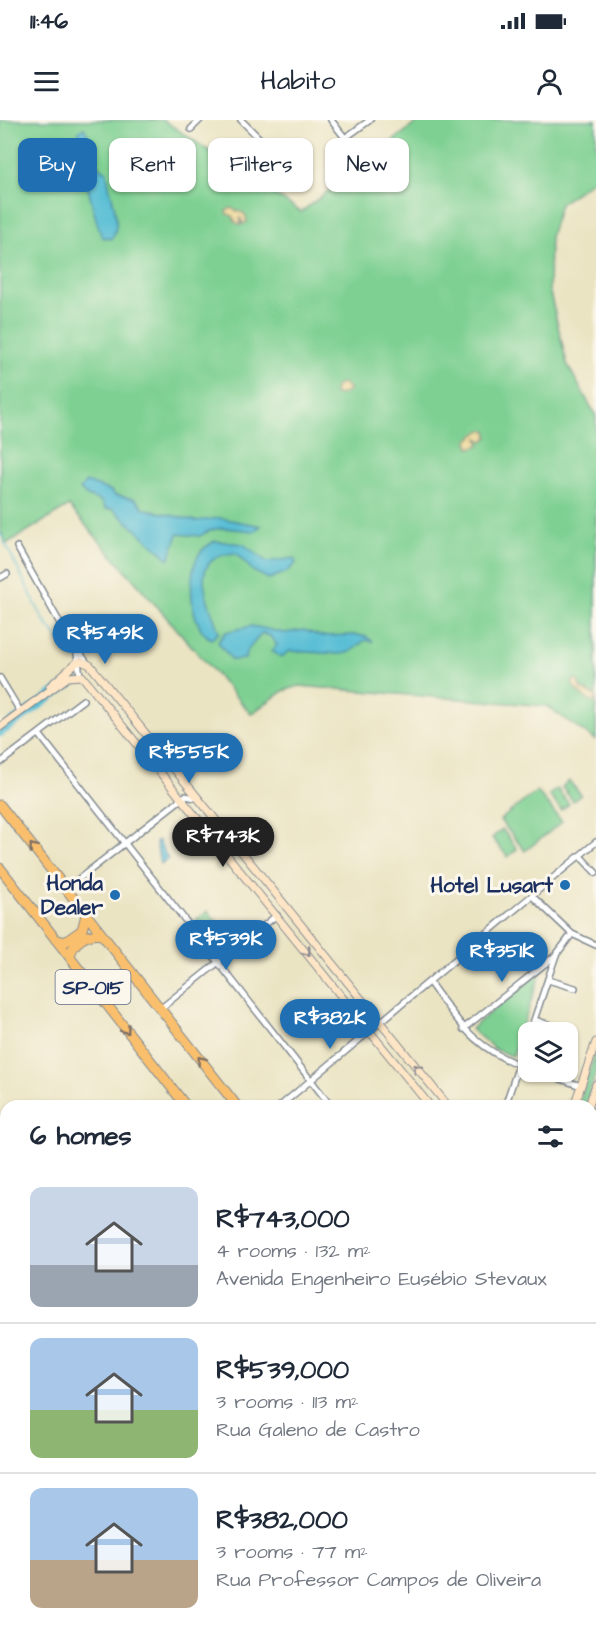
<!DOCTYPE html>
<meta charset="utf-8">
<style>
body{margin:0;font-family:"Architects Daughter",sans-serif;background:#f2f2f3;color:#1f2937;height:100vh;display:flex;flex-direction:column;font-size:22px;white-space:nowrap}
*{box-sizing:border-box;margin:0}
p{font-size:20px;color:#747a83}
.icon{flex:none;width:33px;height:33px;fill:none;stroke:currentColor;stroke-width:2;stroke-linecap:round;stroke-linejoin:round}
.map{position:relative;flex:1;overflow:hidden}
.side{position:absolute;left:0px;top:980px;width:597px;height:536px;display:flex;flex-direction:column;background:#fff;border-radius:18px 18px 0 0;box-shadow:0 2px 4px #0004}
.side>*{flex:none}
.guide{position:absolute;left:18px;top:18px;width:561px;height:54px;display:flex;gap:12px}
.tools{position:absolute;left:518px;top:902px;display:grid;gap:12px}
.tools a{display:grid;place-items:center;width:60px;height:60px;border-radius:12px;background:#fff;box-shadow:0 2px 4px #0004;font-size:30px}
.price{position:absolute;translate:-50% -51px;padding:0 14px;border-radius:21px;background:#1f6fb2;color:#fff;font-size:20px;line-height:39px;filter:drop-shadow(0 2px 3px #0008)}
.price::after{content:'';position:absolute;left:50%;top:36px;width:18px;height:14px;margin-left:-9px;background:inherit;clip-path:polygon(0 0,100% 0,50% 100%)}
.price.current{background:#222;color:#fff}
ul{padding:0;list-style:none}
li{display:flex;align-items:center;gap:18px;height:150px;padding:0 30px}
li+li{border-top:2px solid #e0e1e3}
li span{display:grid;place-items:center;flex:none;width:168px;height:120px;border-radius:12px;color:#555}
li>.icon{margin-inline-start:auto}
span .icon{width:72px;height:72px;fill:#fffc;stroke-width:1}
li b{font-size:26px}
h2{display:flex;justify-content:space-between;align-items:center;height:72px;padding:0 30px;font-size:26px}
.pill{padding:0 21px;border-radius:12px;background:#fff;box-shadow:0 2px 4px #0004;font-size:21px;line-height:54px}
.pill.current{background:#1f6fb2;color:#fff}
.status{display:flex;justify-content:space-between;align-items:center;height:42px;padding:0 30px;background:#fff;direction:ltr}
.status svg{height:16px;fill:currentColor}
header{display:flex;justify-content:space-between;align-items:center;height:78px;padding:0 30px;background:#fff;font-size:27px;font-weight:600}
.map>svg:first-child{display:block}
.green{fill:#7ed092;stroke:#4c8078;stroke-width:1.5}
.sand{fill:#eeda9e;stroke:#84847e;stroke-width:1.5}
.water{fill:#56bdd4;stroke:#387699;stroke-width:1.5}
.lines{fill:none;stroke-linecap:round;stroke-linejoin:round}
.stream{stroke:#56bdd4;stroke-width:1.5}
.river{stroke:#56bdd4;stroke-width:10}
.street-casing{stroke:#838a90;stroke-width:8}
.secondary-casing{stroke:#838a90;stroke-width:9}
.highway-casing{stroke:#838a90;stroke-width:11}
.street{stroke:#fff;stroke-width:5}
.secondary{stroke:#fde5c5;stroke-width:7}
.highway{stroke:#f9bf6d;stroke-width:9}
.rail{stroke:#1b2f5e;stroke-width:1.5}
.oneway{stroke:#7f7065}
.oneway2{stroke:#8c8a92}
.poi-dot{fill:#1f6fb2;stroke:#fbf7ec;stroke-width:2}
.labels{text-anchor:middle;stroke-width:6;stroke-linejoin:round;paint-order:stroke}
.shield{fill:#fbf7ec;stroke:#5e6b89;stroke-width:1.5}
.shield-label{font-size:20px;font-weight:bold;fill:#1b2f5e}
.poi-label{font-size:21px;font-weight:bold;fill:#1b2f5e;stroke:#fbf7ec;text-anchor:end}
</style>
<div class="status"><b>11:46</b><svg viewBox="0 0 49 12"><path d="M0 12V9h3v3zM5 12V6h3v6zM10 12V3h3v9zM15 12V0h3v12zM26 1h20v11H26zM47 4h2v5h-2z"/></svg></div>
<header><svg class="icon" aria-label="menu" viewBox="0 0 24 24"><path d="M4 6h16M4 12h16M4 18h16"/></svg>Habito<svg class="icon" aria-label="person" viewBox="0 0 24 24"><circle cx="12" cy="8" r="4"/><path d="M4 21q1-7 8-7t8 7"/></svg></header>
<div class="map">
<svg width="596" height="1514" viewBox="0 0 596 1514">
<rect width="100%" height="100%" fill="#fbf7ec"/>
<filter id="ink" filterUnits="userSpaceOnUse"><feTurbulence type="fractalNoise" baseFrequency=".0167" numOctaves="2"/><feDisplacementMap in="SourceGraphic" scale="12" xChannelSelector="R" yChannelSelector="G"/><feConvolveMatrix kernelMatrix="1 2 1 2 8 2 1 2 1" color-interpolation-filters="sRGB"/></filter>
<filter id="wash" filterUnits="userSpaceOnUse"><feTurbulence type="fractalNoise" baseFrequency=".008" numOctaves="4" result="noise"/><feDisplacementMap in="SourceGraphic" scale="24" xChannelSelector="R" yChannelSelector="G"/><feGaussianBlur stdDeviation="1.35" result="paint"/><feColorMatrix in="noise" values="0 0 0 0 0 0 0 0 0 0 0 0 0 0 0 0 0 1.4 0 .05"/><feComposite in="paint" operator="in"/></filter>
<g filter="url(#wash)">
<rect width="100%" height="100%" fill="#ebe4c3"/>
<path class="green" d="M0,0H163L301,92L420,0H596V58L560,84L550,117L549,169L567,244L596,296V620L546,586L299,566L283,571L251,594L69,386L6,424L0,410Z
M569,661L581,675L573,681L562,667Z
M557,669L569,684L561,690L549,675Z
M537,671L562,702L525,731L500,700Z
M502,709L517,729L508,737L492,718Z
M208,791L227,814L215,824L196,800Z
M542,848L513,936L496,930L471,909Z
M596,930V952L585,985L578,986Z
M596,1098V1149L591,1157V1099Z"/>
<path class="sand" d="M231,88L245,94L247,102L243,104L240,97L241,105L235,102L233,96L227,94L226,91Z
M343,263L350,269L344,274L334,275L335,267Z
M482,310L487,311L488,317L483,321L478,318L480,325L470,328L468,320Z
M575,559L578,561L581,569L596,576V582C587,581 576,572 572,563Z"/>
<path class="water" d="M84,8L97,31L94,38L96,45L107,52C107,71 125,103 111,119L102,117C96,102 93,88 89,72C84,51 75,34 79,12Z
M86,362L111,371L114,375L135,379L145,389L196,401L220,398L261,406L254,411C234,410 218,403 200,416L178,414L169,439L113,389H106L101,381C91,377 87,378 80,369Z
M215,421L243,424L267,442L294,438L296,443L287,452L269,459L253,451L236,433C183,436 210,483 219,513L211,519C189,507 186,452 200,433C203,428 210,424 215,421Z
M252,506L285,513L304,510L320,516L358,515L367,517L373,522L365,520L350,532L341,534L290,531L281,537L272,531L277,525L270,516L262,513L246,532L245,539L232,540L218,522L226,512Z
M158,720L168,739L160,744L156,722Z
M0,1200L6,1210V1353L0,1342Z
M101,1509H203L207,1514H105Z"/>
<g class="lines">
<path class="stream" d="M0,413L43,499L66,529
M0,1398L6,1397"/>
<path class="river" d="M0,612L74,560"/>
</g>
</g>
<g filter="url(#ink)">
<g class="lines">
<defs>
<path id="street" d="M241,0L283,42
M331,0L345,18L370,0
M191,9L200,0
M17,427L61,505L87,543
M0,458L7,454
M76,528L80,555
M0,558L20,591
M39,614L331,986
M0,643L83,580
M580,736L596,753
M66,769L185,676L196,678
M532,776L572,814L596,825
M548,860L575,868
M429,862C460,904 476,931 528,948
M160,889L277,795
M535,900L562,909
M463,909L556,835
M530,912L556,835L572,814
M537,951L581,966
M280,986L596,722
M505,986L528,918
M591,1063L596,1069
M591,1097L596,1095
M592,1168L596,1159
M591,1357L596,1353"/>
<path id="secondary" d="M50,566L76,543L81,541L90,545L448,986
M0,607L68,557L82,556L430,986
M574,986L596,922
M589,986L596,964
M591,1167L596,1173
M591,1188L596,1194"/>
<path id="highway" d="M0,685L237,986
M0,748L186,986
M55,819L65,822L82,810L86,795
M70,838C71,823 87,812 102,815
M591,1439L596,1445
M591,1502L596,1508"/>
</defs>
<use href="#street" class="street-casing"/>
<use href="#secondary" class="secondary-casing"/>
<use href="#highway" class="highway-casing"/>
<use href="#street" class="street"/>
<use href="#secondary" class="secondary"/>
<use href="#highway" class="highway"/>
<path class="rail" d="M0,1137L6,1148
M240,1509L245,1514"/>
</g>
<defs><path id="oneway-chevron" d="M-2-3.5L2.5 0L-2 3.5" fill="none" stroke-width="1.6" stroke-linecap="round" stroke-linejoin="round" transform="scale(1.5)"/></defs>
<g class="oneway">
<use href="#oneway-chevron" transform="translate(33 727) rotate(-128)"/>
<use href="#oneway-chevron" transform="translate(126 910) rotate(53)"/>
<use href="#oneway-chevron" transform="translate(201 940) rotate(-128)"/>
</g>
<g class="oneway2">
<use href="#oneway-chevron" transform="translate(307 832) rotate(51)"/>
<use href="#oneway-chevron" transform="translate(417 948) rotate(-129)"/>
</g>
</g>
<g class="poi-dot">
<circle cx="565" cy="765" r="6"/>
<circle cx="115" cy="775" r="6"/>
</g>
<g class="labels">
<rect class="shield" x="55.5" y="850" width="75" height="34" rx="4.5"/>
<g class="shield-label">
<text x="93" y="874">SP-015</text>
</g>
<g class="poi-label">
<text x="103" y="770">Honda<tspan x="103" dy="24">Dealer</tspan></text>
<text x="553" y="772">Hotel Lusart</text>
</g>
</g>
</svg>
<div class="tools">
<a><svg class="icon" aria-label="layers" viewBox="0 0 24 24"><path d="M12 4l9 5-9 5-9-5zM3 14l9 5 9-5"/></svg></a>
</div>
<b class="price" style="left:105px;top:545px">R$549K</b>
<b class="price" style="left:189px;top:664px">R$555K</b>
<b class="price current" style="left:223px;top:748px">R$743K</b>
<b class="price" style="left:226px;top:851px">R$539K</b>
<b class="price" style="left:502px;top:863px">R$351K</b>
<b class="price" style="left:330px;top:930px">R$382K</b>
<div class="guide">
<a class="pill current">Buy</a>
<a class="pill">Rent</a>
<a class="pill">Filters</a>
<a class="pill">New</a>
</div>
<section class="side">
<h2>6 homes<svg class="icon" aria-label="filters" viewBox="0 0 24 24"><path d="M4 7h16M4 17h16"/><circle cx="9" cy="7" r="2"/><circle cx="15" cy="17" r="2"/></svg></h2>
<ul>
<li><span style="background:linear-gradient(#c9d6e8 65%,#9aa5b1 0)"><svg class="icon" aria-label="home" viewBox="0 0 24 24"><path d="M3 11l9-7 9 7M6 9v11h12V9"/></svg></span><div><b>R$743,000</b><p>4 rooms · 132 m²</p><p>Avenida Engenheiro Eusébio Stevaux</p></div></li>
<li><span style="background:linear-gradient(#a9c7e8 60%,#8fb573 0)"><svg class="icon" aria-label="home" viewBox="0 0 24 24"><path d="M3 11l9-7 9 7M6 9v11h12V9"/></svg></span><div><b>R$539,000</b><p>3 rooms · 113 m²</p><p>Rua Galeno de Castro</p></div></li>
<li><span style="background:linear-gradient(#a9c7e8 60%,#b9a48a 0)"><svg class="icon" aria-label="home" viewBox="0 0 24 24"><path d="M3 11l9-7 9 7M6 9v11h12V9"/></svg></span><div><b>R$382,000</b><p>3 rooms · 77 m²</p><p>Rua Professor Campos de Oliveira</p></div></li>
</ul>
</section>
</div>
